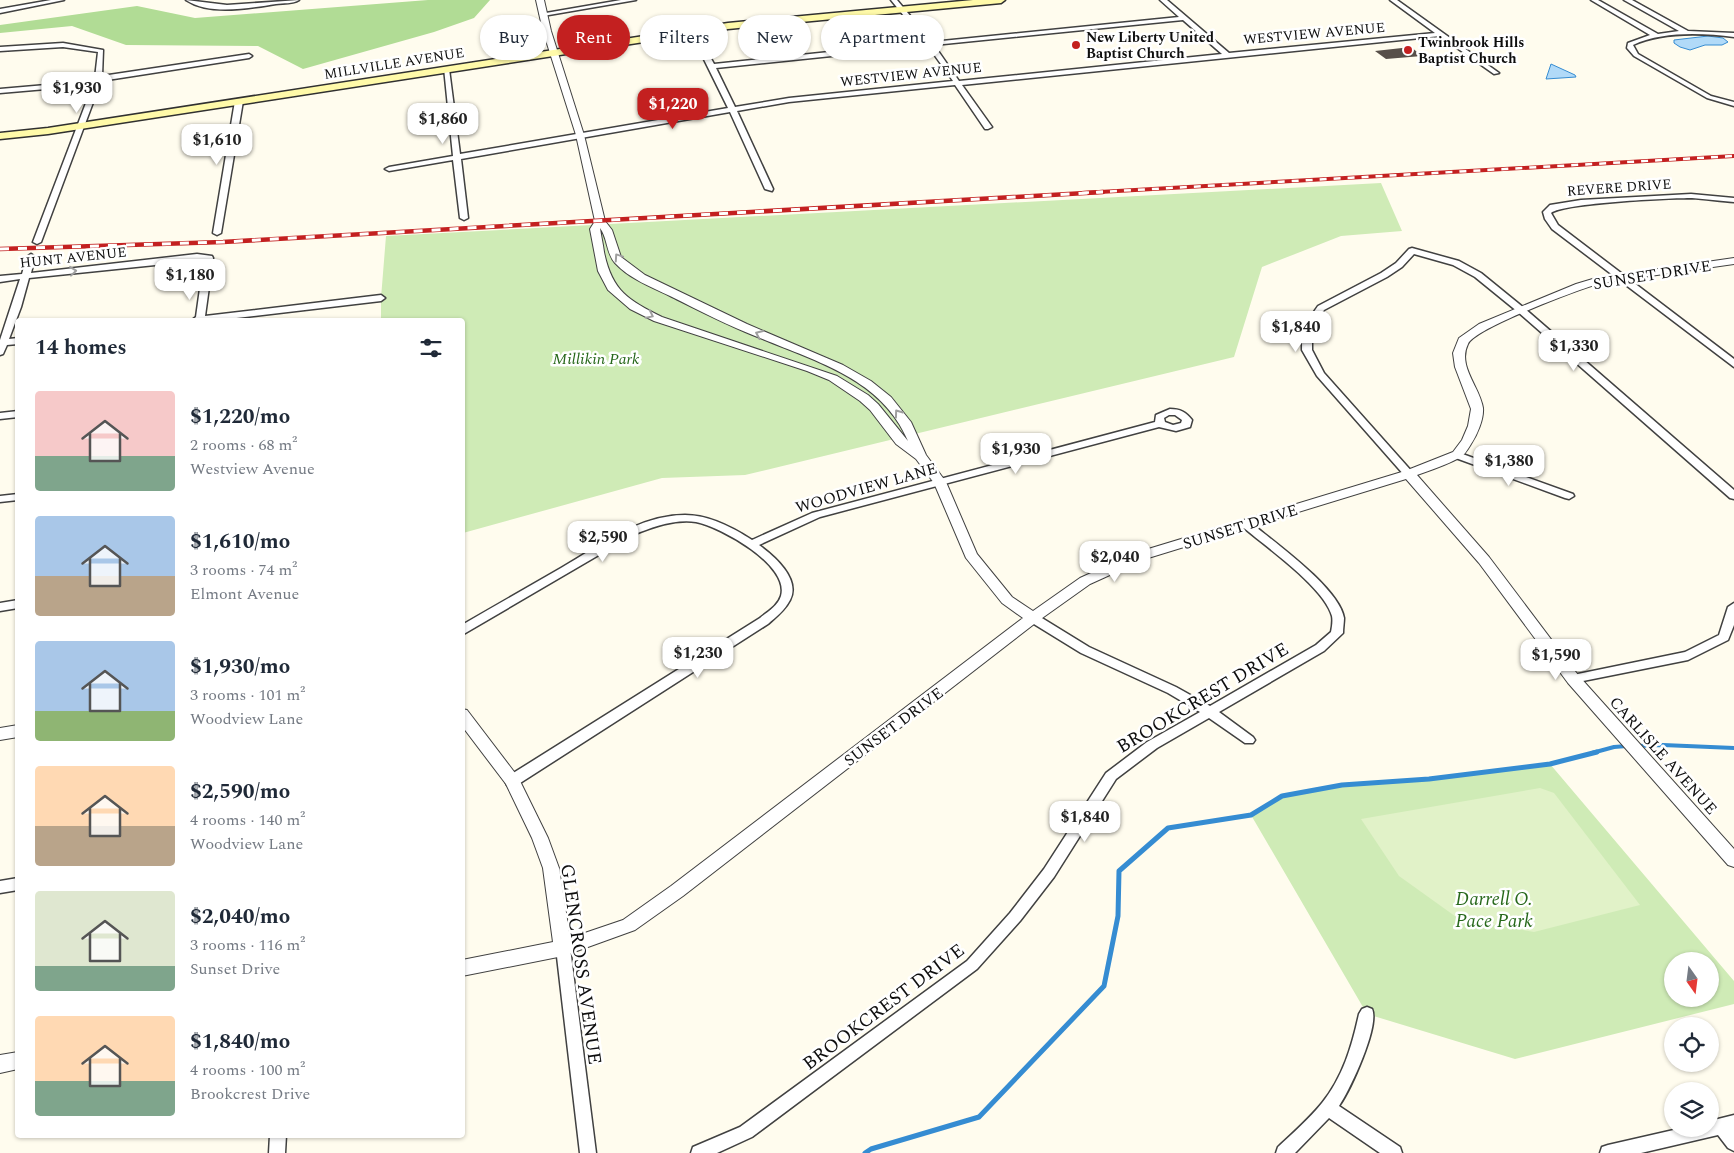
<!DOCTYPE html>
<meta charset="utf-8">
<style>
body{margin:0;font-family:Spectral,serif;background:#f6f6f7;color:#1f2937;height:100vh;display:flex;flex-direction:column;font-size:19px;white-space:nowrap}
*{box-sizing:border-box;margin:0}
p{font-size:16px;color:#747a83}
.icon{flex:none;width:28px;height:28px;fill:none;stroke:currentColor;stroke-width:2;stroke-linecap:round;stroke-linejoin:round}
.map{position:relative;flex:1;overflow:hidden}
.panel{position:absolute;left:15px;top:318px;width:450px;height:820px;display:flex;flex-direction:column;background:#fff;border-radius:5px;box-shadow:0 1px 4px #0004}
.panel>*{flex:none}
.top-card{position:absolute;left:480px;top:15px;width:475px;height:45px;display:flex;gap:10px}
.needle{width:32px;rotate:166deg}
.buttons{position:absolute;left:1664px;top:952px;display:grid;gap:10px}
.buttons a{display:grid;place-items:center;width:55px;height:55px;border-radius:50%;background:#fff;box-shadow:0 1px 4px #0004;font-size:25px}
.price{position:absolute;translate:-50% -42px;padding:0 11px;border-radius:10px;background:#fff;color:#222;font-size:16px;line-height:32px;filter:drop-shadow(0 1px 2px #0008)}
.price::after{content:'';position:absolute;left:50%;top:30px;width:15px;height:11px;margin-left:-8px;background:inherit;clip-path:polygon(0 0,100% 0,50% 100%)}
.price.selected{background:#c32020;color:#fff}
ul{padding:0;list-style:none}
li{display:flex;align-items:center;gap:15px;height:125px;padding:0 20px}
li span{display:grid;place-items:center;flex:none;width:140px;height:100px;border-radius:5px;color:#555}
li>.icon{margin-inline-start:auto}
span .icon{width:60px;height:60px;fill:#fffc;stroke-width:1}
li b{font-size:21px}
h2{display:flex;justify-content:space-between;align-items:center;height:60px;padding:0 20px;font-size:21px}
.tag{padding:0 18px;border-radius:22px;background:#fff;box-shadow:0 1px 4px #0004;font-size:18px;line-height:45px}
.tag.selected{background:#c32020;color:#fff}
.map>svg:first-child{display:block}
.green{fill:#cfebb6;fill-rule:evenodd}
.forest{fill:#b1dc95}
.pitch{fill:#e1f2c8}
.water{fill:#b1daf8;stroke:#358cd2}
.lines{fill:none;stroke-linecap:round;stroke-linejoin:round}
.stream-far1{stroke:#358cd2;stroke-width:4}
.stream{stroke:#358cd2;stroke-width:5}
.building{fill:#574f49}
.minor-casing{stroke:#414141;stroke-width:3}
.tertiary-casing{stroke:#414141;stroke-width:2}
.secondary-casing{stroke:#303030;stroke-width:3}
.minor{fill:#fff;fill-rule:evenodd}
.tertiary{fill:#fff;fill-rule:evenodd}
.secondary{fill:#fffaa9;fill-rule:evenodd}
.rail-far1-casing{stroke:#c32020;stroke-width:4}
.rail-casing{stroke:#c32020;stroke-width:4.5}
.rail-far1{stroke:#fff;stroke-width:2.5;stroke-dasharray:7;stroke-linecap:butt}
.rail{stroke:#fff;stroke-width:3;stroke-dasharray:9;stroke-linecap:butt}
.oneway{stroke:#9f9f9f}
.poi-dot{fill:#c32020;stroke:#fff;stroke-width:2}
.labels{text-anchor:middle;stroke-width:5;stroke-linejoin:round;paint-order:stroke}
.far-street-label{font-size:14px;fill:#0e0e0e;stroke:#fff}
.far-poi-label{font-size:14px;font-weight:bold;fill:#0e0e0e;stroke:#fff;text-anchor:start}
.street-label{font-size:16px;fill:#0e0e0e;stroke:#fff}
.park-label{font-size:16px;font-style:italic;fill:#27681b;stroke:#fff}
.near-street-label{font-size:19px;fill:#0e0e0e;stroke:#fff}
.near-park-label{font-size:19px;font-style:italic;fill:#27681b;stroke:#fff}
</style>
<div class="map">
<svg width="1734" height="1153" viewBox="0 0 1734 1153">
<rect width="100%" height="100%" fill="#fffcee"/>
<path class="green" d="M1381,183L1402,231L1341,236L1262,267L1234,357L745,475L662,478L463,533L462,320H381V298L386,236Z
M1550,764L1734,981V1004L1515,1059L1367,1014L1251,815L1282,796L1342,785L1429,779ZM1672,961H1710V999H1672Z"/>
<path class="forest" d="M428,0H490L474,18L434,32L303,69L258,46L126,45L72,26L0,33V25L137,6L195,18Z"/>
<path class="pitch" d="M1540,788L1554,793L1640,905L1534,932L1459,919L1399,876L1361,819Z"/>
<path class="water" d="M1708,36L1723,38L1728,42L1722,45H1705L1690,50L1680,47L1674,43V40Z
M1551,64L1575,75L1576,77L1546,79Z"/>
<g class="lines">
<path class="stream-far1" d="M1636,746L1663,745L1734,748
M1592,753L1614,747L1627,746"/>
<path class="stream" d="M865,1153L871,1149L979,1117L1104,986L1118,916L1119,871L1168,828L1251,815L1282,796L1342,785L1429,779L1550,764L1597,752"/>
</g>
<path class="building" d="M1411,47L1422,56L1386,59L1375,51Z"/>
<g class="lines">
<defs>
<path id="minor" d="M51,0H64L0,13V9Z
M186,0L227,5L299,0C293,4 283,3 276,4C249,8 210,16 186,0Z
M621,0H636L543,16L540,14Z
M891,0H897L932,42L1179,17L1160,0H1167L1229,53L1435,33L1390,0H1397L1499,73L1494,74L1440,36L962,85L992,127L988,129H985L955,85L789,102L737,111L773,189L772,191L765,189L730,112L461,159L468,218L464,220L460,218L453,160L389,171L385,169L389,167L453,156L444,68L449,69L460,154L728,108L690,31L693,29L696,31L714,64L925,42ZM1183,20L1222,54L959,81L934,45ZM928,46L953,81L789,98L735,107L716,68Z
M1591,0H1598L1658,34L1679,31L1624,0H1632L1688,31L1734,33V37C1702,33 1663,31 1633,45L1638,54L1711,96L1734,102V106L1707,98L1634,56L1627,48L1628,43L1650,35Z
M63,43L103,50L102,76L249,54L252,56L249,58L101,81L41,242L37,244L33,242L94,82L46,89L0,93V89L46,85L95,78L98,52L63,47L0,51V47Z
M239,99L243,101L221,233L217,235L213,233L235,101Z
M1691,194L1734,198V202C1720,201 1706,199 1692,198C1671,198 1563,203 1551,213L1558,225L1734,359V367L1552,229L1545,219L1543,212L1550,205L1581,200Z
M1412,248L1459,261L1481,273L1524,308L1734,490V499L1730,498L1518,312L1475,277L1453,265L1414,254L1402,267L1387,277L1324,310L1312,329V350L1324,373L1414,474L1413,476H1405L1317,376L1302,350V329L1318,306L1381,273L1396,263L1409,249Z
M31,254L35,257L31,273L197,254L212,256L213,258L205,316L381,295L385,298L381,301L219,320H192L196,317L204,260L29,278L21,307L9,339L18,338V344L7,345L3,354L0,355V340L20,279L0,282V276L22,274L27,257Z
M1170,409C1180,409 1186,412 1192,420L1190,427L1176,431L1159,427L820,517L759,545C774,556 801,579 790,600C785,610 776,617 768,624L517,785L512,786L507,785L505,781L507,777L760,618C767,612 778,606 781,596C790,565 721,527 696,522C674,519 653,527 633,535L462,635V625C495,606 528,587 561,568C599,546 639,515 685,515C709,515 732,527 752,540L812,513L1155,422L1156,415ZM1169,415H1175L1182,420L1181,423L1173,425L1165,422L1164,418Z
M18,411V417L0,419V413Z
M1457,452L1573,494L1574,496L1569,499L1565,498L1453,457L1452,455Z
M18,494V500L0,502V496Z
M1247,522L1251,523C1274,542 1339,588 1344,618C1344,622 1343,628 1343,633L1324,651L1219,712L1253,737L1255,740L1253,743H1245L1209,718L1157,748L1116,779L1054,877L1020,921L977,969L752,1137L717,1153H691L693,1147L740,1127L967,961L1010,913L1044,869L1106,773L1147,742L1200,712L1168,693L1081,653L1029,621L1027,618L1029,615H1037L1089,647L1176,687L1210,706L1316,645L1331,632C1332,627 1333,621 1332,616C1324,587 1266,547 1243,527L1242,525Z
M18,600V608L0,611V603Z
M1734,603V625L1728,640L1688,660L1573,683L1569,682L1567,679L1569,676L1573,675L1685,652L1719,635L1728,607Z
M18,878V890L0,893V881Z
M563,942L568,944L570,948L596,1153H580L556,948L558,944Z
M1367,1007L1372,1009C1380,1026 1350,1090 1339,1106L1400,1147L1402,1153H1380L1329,1118L1295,1153H1276L1278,1147C1293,1133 1309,1119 1322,1103C1343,1077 1352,1046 1359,1014L1362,1009Z
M1734,1115V1151L1728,1148L1718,1135L1641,1153H1600L1602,1147L1608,1145L1678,1129H1710V1121Z
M270,1135H286L285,1153H269Z"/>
<path id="tertiary" d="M536,0H544L551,31L584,135L605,221L612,230L621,257L645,275L747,324L843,365L871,381L891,397L911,422L926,455L946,482L977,554L1012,597L1033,611L1080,578L1135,553L1405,471L1453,452L1462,440L1468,426L1471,409L1455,367L1453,353L1459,338L1479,324L1576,284L1596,278L1734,258V264L1601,283C1580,289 1475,328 1468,344C1457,366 1480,387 1483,408C1484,419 1477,435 1471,444C1468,449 1464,456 1459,458C1446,465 1431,470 1417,475L1489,557L1578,675L1734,849V867L1728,865L1568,683L1479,563L1406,479L1145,559L1090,584L1038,621L683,896L635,930L563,956L462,976V960L553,942L543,868L532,838L506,784L462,726V709L467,710L518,777L548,838L559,868L570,938L623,920L671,886L1023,618L1002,603L966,558L934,483L916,459L896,444L870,410L860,401L829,380L807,371L654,321L630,309L608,290L598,271L590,229L595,221L576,135L543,31ZM600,228C608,239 606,253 615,263C630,279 651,287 670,296C700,311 729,326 760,338C817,362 882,379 908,441L878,404L868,395L837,376L662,317C628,300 612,291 604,252C603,244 601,236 600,228Z
M18,725V737L0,740V728Z
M18,1052V1069L0,1073V1055Z"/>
<path id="secondary" d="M973,0H1005L1001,3L728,29L48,134L0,139V133L48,128L728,23Z"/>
</defs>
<use href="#minor" class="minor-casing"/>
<use href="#tertiary" class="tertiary-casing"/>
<use href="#secondary" class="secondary-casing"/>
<use href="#minor" class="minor"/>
<use href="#tertiary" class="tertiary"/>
<use href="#secondary" class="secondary"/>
<defs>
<path id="rail-far1" d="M1082,193L1734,156"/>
<path id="rail" d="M0,249L223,242L1103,192"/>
</defs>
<use href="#rail-far1" class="rail-far1-casing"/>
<use href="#rail" class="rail-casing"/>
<use href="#rail-far1" class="rail-far1"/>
<use href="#rail" class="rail"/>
</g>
<defs><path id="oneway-chevron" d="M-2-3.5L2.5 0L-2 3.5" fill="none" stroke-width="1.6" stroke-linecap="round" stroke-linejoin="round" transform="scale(1.25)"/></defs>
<g class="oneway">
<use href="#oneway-chevron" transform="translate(618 257) rotate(-124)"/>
<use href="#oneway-chevron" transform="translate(73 271) rotate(-6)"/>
<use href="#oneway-chevron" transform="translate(650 315) rotate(26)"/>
<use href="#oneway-chevron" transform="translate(759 334) rotate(-156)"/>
<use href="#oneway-chevron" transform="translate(898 413) rotate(-126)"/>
</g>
<g class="poi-dot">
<circle cx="1076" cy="45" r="5"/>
<circle cx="1408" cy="50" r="5"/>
</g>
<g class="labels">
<g class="far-street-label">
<text transform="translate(1314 33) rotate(-5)" y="5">WESTVIEW AVENUE</text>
<text transform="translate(394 63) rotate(-9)" y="5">MILLVILLE AVENUE</text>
<text transform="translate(911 74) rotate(-6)" y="5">WESTVIEW AVENUE</text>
<text transform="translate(1619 187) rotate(-4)" y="5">REVERE DRIVE</text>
<text transform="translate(73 257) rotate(-6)" y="5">HUNT AVENUE</text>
</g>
<g class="far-poi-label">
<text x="1086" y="42">New Liberty United<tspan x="1086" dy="16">Baptist Church</tspan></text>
<text x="1418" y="47">Twinbrook Hills<tspan x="1418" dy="16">Baptist Church</tspan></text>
</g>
<g class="street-label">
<text transform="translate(1652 274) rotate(-9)" y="6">SUNSET DRIVE</text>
<text transform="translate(866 487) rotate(-16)" y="6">WOODVIEW LANE</text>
<text transform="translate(1240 526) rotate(-17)" y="6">SUNSET DRIVE</text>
<text transform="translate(893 726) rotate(-37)" y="6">SUNSET DRIVE</text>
<text transform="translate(1664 755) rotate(48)" y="6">CARLISLE AVENUE</text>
</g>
<g class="park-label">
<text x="596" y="364">Millikin Park</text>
</g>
<g class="near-street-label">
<text transform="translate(1202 697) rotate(-31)" y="7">BROOKCREST DRIVE</text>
<text transform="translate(582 964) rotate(82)" y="7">GLENCROSS AVENUE</text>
<text transform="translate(883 1006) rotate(-37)" y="7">BROOKCREST DRIVE</text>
</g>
<g class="near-park-label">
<text x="1494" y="905">Darrell O.<tspan x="1494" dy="22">Pace Park</tspan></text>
</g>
</g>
</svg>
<div class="buttons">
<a><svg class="needle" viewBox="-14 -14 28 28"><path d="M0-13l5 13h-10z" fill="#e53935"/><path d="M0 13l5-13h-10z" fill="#747a83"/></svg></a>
<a><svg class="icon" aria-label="locate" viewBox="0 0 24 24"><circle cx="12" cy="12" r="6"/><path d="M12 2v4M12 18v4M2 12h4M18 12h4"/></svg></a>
<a><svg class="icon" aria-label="layers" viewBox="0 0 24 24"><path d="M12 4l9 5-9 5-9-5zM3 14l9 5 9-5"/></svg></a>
</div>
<b class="price" style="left:77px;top:114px">$1,930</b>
<b class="price selected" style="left:673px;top:130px">$1,220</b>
<b class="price" style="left:443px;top:145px">$1,860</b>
<b class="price" style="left:217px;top:166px">$1,610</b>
<b class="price" style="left:190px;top:301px">$1,180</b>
<b class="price" style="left:1296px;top:353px">$1,840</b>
<b class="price" style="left:1574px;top:372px">$1,330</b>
<b class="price" style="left:1016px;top:475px">$1,930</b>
<b class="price" style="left:1509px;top:487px">$1,380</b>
<b class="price" style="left:603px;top:563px">$2,590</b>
<b class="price" style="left:1115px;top:583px">$2,040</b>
<b class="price" style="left:698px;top:679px">$1,230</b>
<b class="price" style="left:1556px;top:681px">$1,590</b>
<b class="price" style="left:1085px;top:843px">$1,840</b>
<div class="top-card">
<a class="tag">Buy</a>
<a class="tag selected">Rent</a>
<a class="tag">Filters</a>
<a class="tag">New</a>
<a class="tag">Apartment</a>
</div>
<section class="panel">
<h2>14 homes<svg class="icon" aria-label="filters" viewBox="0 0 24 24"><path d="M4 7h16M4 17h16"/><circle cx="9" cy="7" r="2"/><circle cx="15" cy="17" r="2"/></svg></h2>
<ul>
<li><span style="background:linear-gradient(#f6c9c9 65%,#7fa58c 0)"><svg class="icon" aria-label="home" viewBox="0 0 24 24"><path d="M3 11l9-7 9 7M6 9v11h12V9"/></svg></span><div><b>$1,220/mo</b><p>2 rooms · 68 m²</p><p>Westview Avenue</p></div></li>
<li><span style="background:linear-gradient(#a9c7e8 60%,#b9a48a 0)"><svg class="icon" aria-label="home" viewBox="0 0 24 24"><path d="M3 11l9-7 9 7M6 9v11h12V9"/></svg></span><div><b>$1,610/mo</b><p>3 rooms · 74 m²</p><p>Elmont Avenue</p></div></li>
<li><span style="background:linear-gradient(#a9c7e8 70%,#8fb573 0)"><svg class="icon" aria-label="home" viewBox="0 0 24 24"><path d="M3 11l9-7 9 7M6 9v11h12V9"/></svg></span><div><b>$1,930/mo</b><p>3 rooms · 101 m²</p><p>Woodview Lane</p></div></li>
<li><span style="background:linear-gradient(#ffd9b3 60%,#b9a48a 0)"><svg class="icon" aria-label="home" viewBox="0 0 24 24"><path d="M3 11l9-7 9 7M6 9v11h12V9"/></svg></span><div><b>$2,590/mo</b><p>4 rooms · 140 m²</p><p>Woodview Lane</p></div></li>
<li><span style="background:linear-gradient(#dfe7d0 75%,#7fa58c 0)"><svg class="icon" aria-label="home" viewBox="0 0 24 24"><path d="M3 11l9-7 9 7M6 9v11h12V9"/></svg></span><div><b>$2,040/mo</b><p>3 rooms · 116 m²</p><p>Sunset Drive</p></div></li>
<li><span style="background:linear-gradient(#ffd9b3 65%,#7fa58c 0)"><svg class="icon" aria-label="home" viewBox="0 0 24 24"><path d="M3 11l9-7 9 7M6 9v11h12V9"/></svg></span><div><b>$1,840/mo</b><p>4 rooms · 100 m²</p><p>Brookcrest Drive</p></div></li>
</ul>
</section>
</div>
